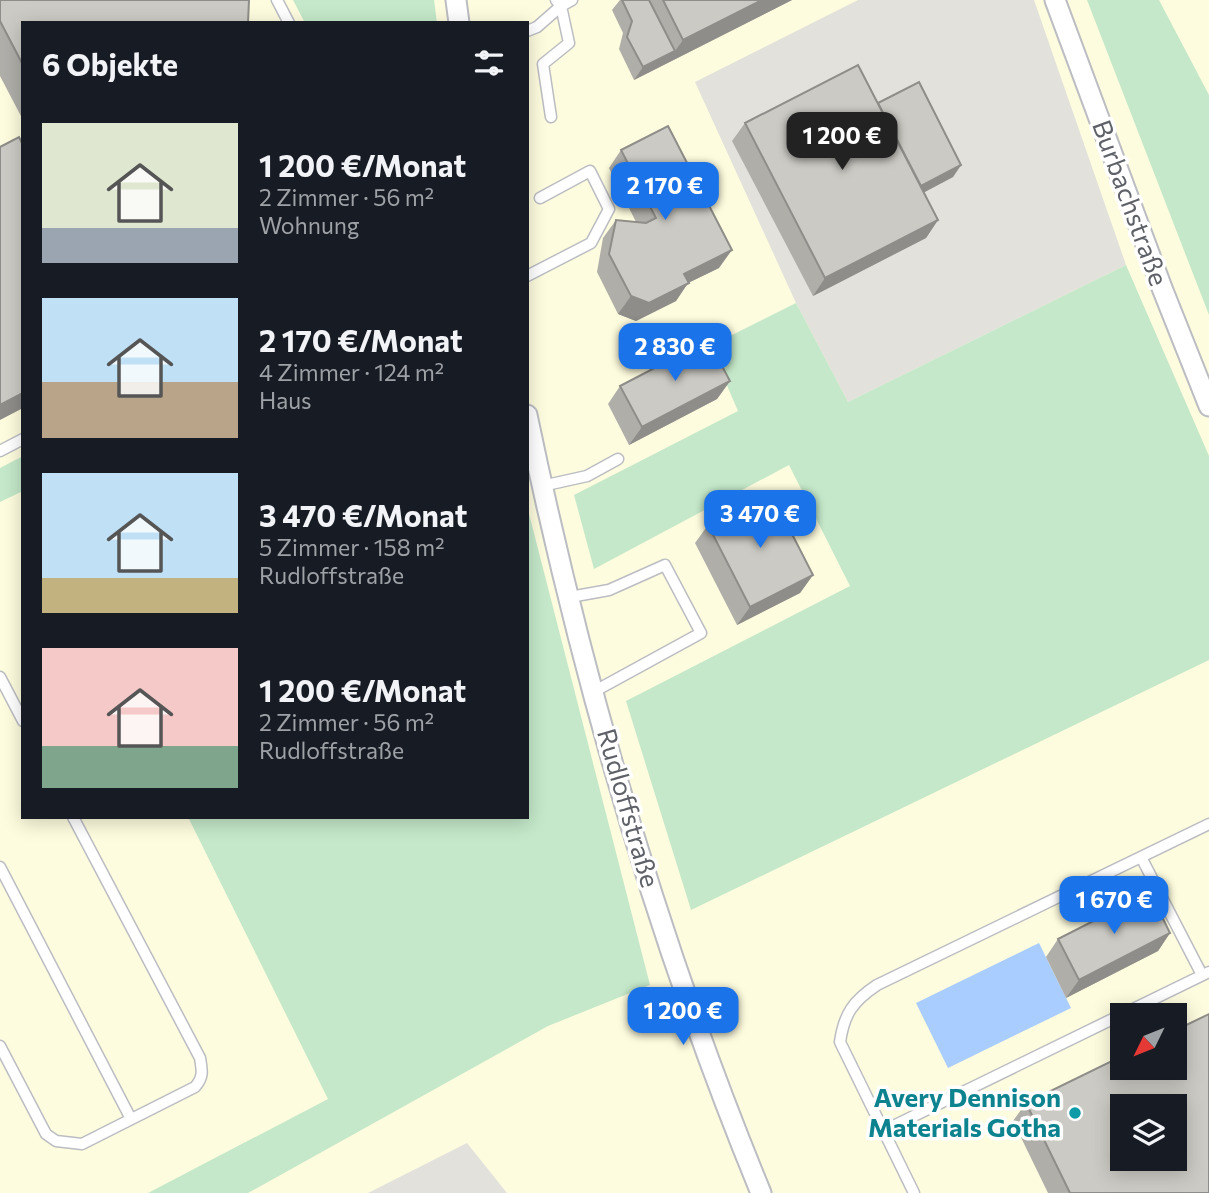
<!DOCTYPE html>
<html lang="de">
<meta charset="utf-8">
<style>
body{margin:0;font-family:Commissioner,sans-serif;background:#20242c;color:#f1f3f6;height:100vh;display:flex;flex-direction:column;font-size:26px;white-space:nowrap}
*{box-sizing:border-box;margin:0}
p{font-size:23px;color:#9ea1a6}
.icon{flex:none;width:38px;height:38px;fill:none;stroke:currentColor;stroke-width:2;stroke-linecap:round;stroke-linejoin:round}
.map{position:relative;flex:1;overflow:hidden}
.sheet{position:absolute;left:21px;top:21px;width:508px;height:798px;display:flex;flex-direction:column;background:#171b24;border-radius:0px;box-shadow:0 4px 18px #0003}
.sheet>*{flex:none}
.needle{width:46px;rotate:227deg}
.controls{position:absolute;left:1110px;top:1003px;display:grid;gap:14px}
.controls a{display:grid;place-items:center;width:77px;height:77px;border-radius:0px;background:#171b24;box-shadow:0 4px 18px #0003;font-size:35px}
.price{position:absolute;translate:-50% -60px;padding:0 16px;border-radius:14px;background:#1a73e8;color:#fff;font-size:23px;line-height:46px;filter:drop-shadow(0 2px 4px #0008)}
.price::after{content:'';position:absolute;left:50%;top:42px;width:21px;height:16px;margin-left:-10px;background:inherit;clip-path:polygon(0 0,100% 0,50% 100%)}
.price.current{background:#222;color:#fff}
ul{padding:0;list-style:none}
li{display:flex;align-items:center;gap:21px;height:175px;padding:0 21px}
li span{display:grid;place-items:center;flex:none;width:196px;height:140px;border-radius:0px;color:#555}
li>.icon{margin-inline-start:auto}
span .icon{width:84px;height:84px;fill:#fffc;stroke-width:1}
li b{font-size:30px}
h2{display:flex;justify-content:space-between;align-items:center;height:84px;padding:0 21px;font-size:30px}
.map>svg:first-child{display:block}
.commercial{fill:#fefcde;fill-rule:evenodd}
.industrial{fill:#e2e1db}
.green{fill:#c4e8c9}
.water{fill:#a9cdff}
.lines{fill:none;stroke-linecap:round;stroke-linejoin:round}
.lane-casing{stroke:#bbbdc2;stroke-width:13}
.street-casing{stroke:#bbbdc2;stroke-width:23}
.lane{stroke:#fff;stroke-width:10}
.street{stroke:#fff;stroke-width:19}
.wall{fill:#afaea9}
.shaded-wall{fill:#8f8d89}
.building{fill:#cccac4;stroke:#8f8d89;stroke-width:2;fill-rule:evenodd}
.culture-dot{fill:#0f9aa8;stroke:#fff;stroke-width:2.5}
.labels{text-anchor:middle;stroke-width:7;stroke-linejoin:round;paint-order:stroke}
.street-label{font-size:26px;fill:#5e6167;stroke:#fff}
.culture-label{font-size:26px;font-weight:bold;fill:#0d838f;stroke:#fff;text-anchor:end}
</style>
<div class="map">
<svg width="1209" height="1193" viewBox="0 0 1209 1193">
<rect width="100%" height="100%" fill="#f1f0e7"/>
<path class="commercial" d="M0,0H1209V1193H0ZM23,23H527V817H23ZM1122,1015H1174V1068H1122ZM1122,1106H1174V1158H1122Z"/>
<path class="industrial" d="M858,0H1034L1126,265L848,402L796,303L695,82Z
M467,1143L507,1193H368Z"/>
<path class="green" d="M293,0H434L437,23H305Z
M1087,0H1159L1209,95V315Z
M1126,265L1209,456V660L691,910L626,701L850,586L789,465L594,569L574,495L738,411L710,346L796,303L848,402Z
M23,456V491L0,502V468Z
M527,506L650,985L548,1026L248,1193H148L328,1099L188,817H527Z"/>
<path class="water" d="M1039,943L1071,1008L948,1068L916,1003Z"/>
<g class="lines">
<defs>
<path id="lane" d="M277,0L289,23
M556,0L561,6L572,0
M527,31L537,27L561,6L569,43L543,64L551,117
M527,276L591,243L609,209L590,171L540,198
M0,451L23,439
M542,486L587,476L618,459
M570,597L609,590L665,565L701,633L595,691
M0,677L23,721
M1141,857L1202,975
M0,867L131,1119
M0,1046L46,1134L56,1141L82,1144L195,1087C204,1077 202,1070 200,1058L73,817
M883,1131L1209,972
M914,1193L840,1042C844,1014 853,1001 877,985L1209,824"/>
<path id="street" d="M456,0L459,23
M1055,0L1162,288L1209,406
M527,415C582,679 658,943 761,1193"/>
</defs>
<use href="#lane" class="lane-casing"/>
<use href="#street" class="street-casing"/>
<use href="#lane" class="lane"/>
<use href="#street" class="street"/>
</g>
<path class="wall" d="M0,0L23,23V120L0,76Z
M620,0H792L634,80L619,49L623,33L612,10Z
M878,103L961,165L953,177L924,192L938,220L926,238L813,296L732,141L745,123Z
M621,150L719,268L688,283L676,301L636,321L618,314L597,272L603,238L616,220L636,222L609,168Z
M730,381L717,399L629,445L608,404L620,386Z
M708,525L813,575L800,593L737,625L695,543Z
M1170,933L1158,951L1066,998L1046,957L1058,939Z
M1026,1103L1209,1193H1048L1013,1121Z"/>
<path class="shaded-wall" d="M762,0H792L634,80L643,67L675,51L683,40Z
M961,165L953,177L906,202L914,190Z
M938,220L926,238L813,296L825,278Z
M732,250L719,268L688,283L676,301L636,321L618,314L631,296Z
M730,381L717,399L629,445L642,427Z
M23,393V408L0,420V405Z
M813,575L800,593L737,625L750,607Z
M1170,933L1158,951L1066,998L1079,980Z"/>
<path class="building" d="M0,0H249L248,23H23V65L0,21Z
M622,0H649L675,51L643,67L627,37L632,21Z
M663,0H762L683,40Z
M858,65L938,220L825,278L745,123Z
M919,82L961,165L921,186L878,103Z
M668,126L732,250L684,274L689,283L649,303L631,296L609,254L616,220L646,223L656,218L621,150Z
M19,137L23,145V393L0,405V147Z
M708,340L730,381L642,427L620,386Z
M771,493L813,575L750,607L708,525Z
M1150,892L1170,933L1079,980L1058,939Z
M1209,1014V1193H1070L1026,1103L1122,1056V1068H1174V1031ZM1122,1106H1174V1158H1122Z"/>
<circle class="culture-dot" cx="1075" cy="1113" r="7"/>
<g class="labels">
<g class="street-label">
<text transform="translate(1130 203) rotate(70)" y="9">Burbachstraße</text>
<text transform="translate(628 808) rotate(74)" y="9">Rudloffstraße</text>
</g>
<g class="culture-label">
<text x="1061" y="1107">Avery Dennison<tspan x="1061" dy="30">Materials Gotha</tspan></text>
</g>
</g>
</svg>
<div class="controls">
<a><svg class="needle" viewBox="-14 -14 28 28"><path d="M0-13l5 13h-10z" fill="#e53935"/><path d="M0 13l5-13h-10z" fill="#9ea1a6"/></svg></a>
<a><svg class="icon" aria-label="layers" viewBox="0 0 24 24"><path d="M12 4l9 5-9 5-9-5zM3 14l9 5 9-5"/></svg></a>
</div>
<b class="price current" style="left:842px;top:172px">1 200 €</b>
<b class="price" style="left:665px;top:222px">2 170 €</b>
<b class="price" style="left:675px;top:383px">2 830 €</b>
<b class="price" style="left:760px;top:550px">3 470 €</b>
<b class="price" style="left:1114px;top:936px">1 670 €</b>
<b class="price" style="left:683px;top:1047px">1 200 €</b>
<section class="sheet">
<h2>6 Objekte<svg class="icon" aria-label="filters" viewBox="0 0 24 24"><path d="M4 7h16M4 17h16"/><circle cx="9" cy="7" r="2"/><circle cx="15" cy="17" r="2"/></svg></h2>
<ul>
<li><span style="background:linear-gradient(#dfe7d0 75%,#9aa5b1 0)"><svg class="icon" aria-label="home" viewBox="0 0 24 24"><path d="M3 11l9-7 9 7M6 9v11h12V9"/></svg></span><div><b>1 200 €/Monat</b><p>2 Zimmer · 56 m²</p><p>Wohnung</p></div></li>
<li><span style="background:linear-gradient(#bfe0f5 60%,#b9a48a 0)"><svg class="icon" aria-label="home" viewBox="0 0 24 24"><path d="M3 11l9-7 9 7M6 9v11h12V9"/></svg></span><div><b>2 170 €/Monat</b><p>4 Zimmer · 124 m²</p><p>Haus</p></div></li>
<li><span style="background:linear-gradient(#bfe0f5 75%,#c2b280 0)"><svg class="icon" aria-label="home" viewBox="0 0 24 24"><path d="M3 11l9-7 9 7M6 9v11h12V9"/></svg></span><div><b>3 470 €/Monat</b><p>5 Zimmer · 158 m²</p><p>Rudloffstraße</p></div></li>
<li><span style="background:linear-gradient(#f6c9c9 70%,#7fa58c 0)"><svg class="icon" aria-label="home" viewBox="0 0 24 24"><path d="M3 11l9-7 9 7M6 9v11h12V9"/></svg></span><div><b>1 200 €/Monat</b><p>2 Zimmer · 56 m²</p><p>Rudloffstraße</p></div></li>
</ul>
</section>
</div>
